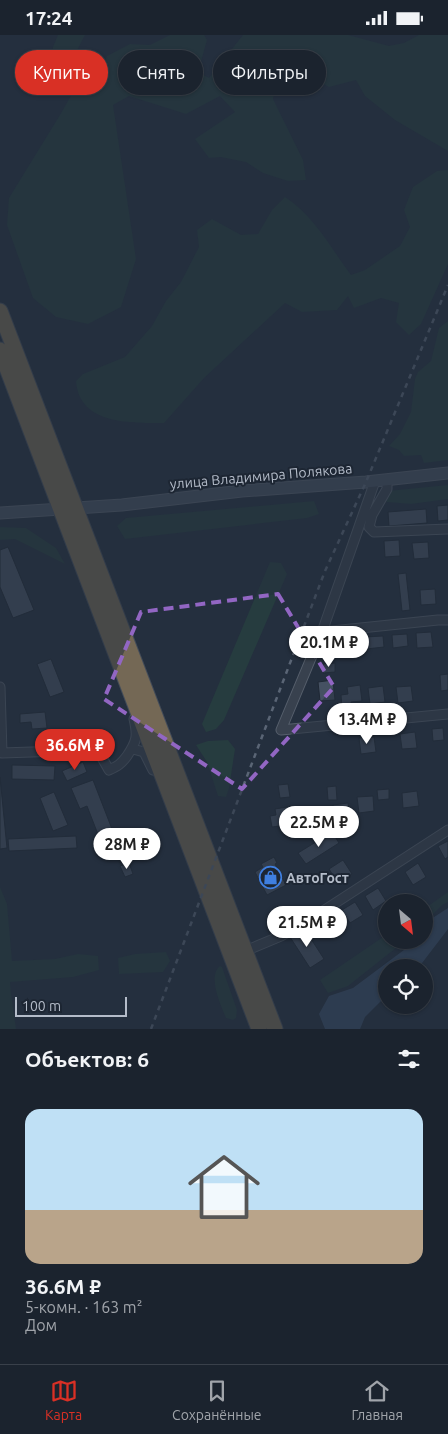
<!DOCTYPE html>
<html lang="ru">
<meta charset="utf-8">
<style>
body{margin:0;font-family:Ubuntu,sans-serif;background:#282f3a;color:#f1f3f6;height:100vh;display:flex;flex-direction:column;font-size:19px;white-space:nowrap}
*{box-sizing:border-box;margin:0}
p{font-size:16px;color:#a0a4aa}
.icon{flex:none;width:28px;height:28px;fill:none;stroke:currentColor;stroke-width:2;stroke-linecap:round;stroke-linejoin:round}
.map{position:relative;height:994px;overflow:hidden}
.sheet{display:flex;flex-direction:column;background:#1b232e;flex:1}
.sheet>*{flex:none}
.hud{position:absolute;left:15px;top:15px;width:419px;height:45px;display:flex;gap:10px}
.needle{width:32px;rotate:152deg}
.controls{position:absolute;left:378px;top:859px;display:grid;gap:10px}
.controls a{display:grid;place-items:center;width:55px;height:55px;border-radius:50%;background:#1b232e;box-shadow:0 1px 4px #0004,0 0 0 1px #39404a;font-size:25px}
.scale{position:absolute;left:15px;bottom:12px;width:112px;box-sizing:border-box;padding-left:5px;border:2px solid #b4bcc9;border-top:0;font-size:14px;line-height:18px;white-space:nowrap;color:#b4bcc9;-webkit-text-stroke:4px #1d2633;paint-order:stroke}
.price{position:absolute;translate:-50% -42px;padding:0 11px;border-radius:18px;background:#fff;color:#222;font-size:16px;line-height:32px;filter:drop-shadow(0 1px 2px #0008)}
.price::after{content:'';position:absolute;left:50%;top:30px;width:15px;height:11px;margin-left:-8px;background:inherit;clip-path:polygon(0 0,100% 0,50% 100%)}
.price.selected{background:#d93025;color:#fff}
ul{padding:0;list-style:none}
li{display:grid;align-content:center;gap:10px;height:265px;padding:0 25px}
li span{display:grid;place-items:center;height:155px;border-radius:15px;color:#555}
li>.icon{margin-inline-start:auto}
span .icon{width:90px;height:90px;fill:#fffc;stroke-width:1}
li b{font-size:21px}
h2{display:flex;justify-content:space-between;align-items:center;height:60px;padding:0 25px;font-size:21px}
.pill{padding:0 18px;border-radius:22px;background:#1b232e;box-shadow:0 1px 4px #0004,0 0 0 1px #39404a;font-size:18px;line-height:45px}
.pill.selected{background:#d93025;color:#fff}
.status{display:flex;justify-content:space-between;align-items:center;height:35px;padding:0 25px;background:#1b232e;direction:ltr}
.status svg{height:14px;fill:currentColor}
.dock{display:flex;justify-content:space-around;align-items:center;height:70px;border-top:1px solid #39404a;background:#1b232e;font-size:14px;color:#a0a4aa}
.dock a{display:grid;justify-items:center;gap:2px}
.dock .selected{color:#d93025}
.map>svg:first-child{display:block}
.green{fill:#263c3f}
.water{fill:#394c67}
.building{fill:#455162;stroke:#1f2835}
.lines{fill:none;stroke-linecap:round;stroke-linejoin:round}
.street-casing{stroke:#565f6c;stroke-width:11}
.secondary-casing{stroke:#565f6c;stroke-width:13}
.highway-casing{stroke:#434c59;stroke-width:17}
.street{stroke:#38414e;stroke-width:9}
.secondary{stroke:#465061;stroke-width:11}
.highway{stroke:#746855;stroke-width:15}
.rail{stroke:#5a6575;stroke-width:2.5;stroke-dasharray:5 5;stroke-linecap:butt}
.marked{fill:none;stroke:#9266c3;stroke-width:4;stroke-dasharray:10 6;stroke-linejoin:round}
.labels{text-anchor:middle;stroke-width:4;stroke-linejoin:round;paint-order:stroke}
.street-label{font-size:14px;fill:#b4bcc9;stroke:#1d2633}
.poi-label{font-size:14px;font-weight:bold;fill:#b4bcc9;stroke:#1d2633;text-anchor:start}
</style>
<div class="status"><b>17:24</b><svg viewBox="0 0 49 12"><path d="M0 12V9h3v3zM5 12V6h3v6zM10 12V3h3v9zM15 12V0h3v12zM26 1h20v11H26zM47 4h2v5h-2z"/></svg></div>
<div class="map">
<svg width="448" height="994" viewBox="0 0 448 994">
<rect width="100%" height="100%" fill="#242f3e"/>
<path class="green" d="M58,0H85L73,23L52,37L53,12Z
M170,0H204L207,5L198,37L209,43L243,0H348L389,11L404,8L419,0H448V116L395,85L365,61L356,45L329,52L312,43L301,52L287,44L278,40L273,64L303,125L306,145L288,146L263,138L246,127L221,122L209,123L195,104L235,77L220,61L186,79L129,61L113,70L136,224L121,272L88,289L56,282L33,263L7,190L9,163L60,80L81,43L102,34L107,21L130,9L150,10Z
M448,135V229L421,289L409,300L396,287L399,268L381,263L354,273L348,261L337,275L302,277L285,268L204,343L164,388C131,388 79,390 76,346L83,339L125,322L152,291L166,266L181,247L199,212L197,195L212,184L241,200L258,199L272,175L285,162C314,181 331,213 351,240L365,235L400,211L410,192L404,175L413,152L437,136Z
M448,286V425L424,428L421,420L404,421L399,415L389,411L400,399L411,377L415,344L418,337L431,326L439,293Z
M448,450V464L411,469L387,467L383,463L388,456Z
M314,466L319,479L307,483L125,504L117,491L126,483Z
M0,492L26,493L56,513L65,529L15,504L0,505Z
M270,527L281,528L287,539L224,685L216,694L206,697L202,689Z
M228,705L235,714L229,753L226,762L218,761L207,727L196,710L208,706Z
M0,852L7,869L12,926L55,924L78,919L98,921L99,935L73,942L10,947L11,959L16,994H0Z
M448,857V867L442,870L424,888V874Z
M386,900V905H406L348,951L328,958L320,945Z
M166,917L170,926L163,937L119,939L118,923L135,919Z
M220,931L222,932L237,975L236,983L233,985L226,983C221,971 207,941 220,931Z"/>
<path class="water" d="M448,873V894L419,932H386V961L365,982L360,994H325L319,979L329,961L353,953L412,909L415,905H424L425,888Z"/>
<path class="building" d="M448,470V485L438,486L437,471Z
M426,474L427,488L389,491L388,477Z
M399,505L400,521L385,522L384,506Z
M428,507L429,523L414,524L412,508Z
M8,512L34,575L13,583L0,552V515Z
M406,538L410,575L402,576L398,539Z
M435,554L436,569L421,570L420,555Z
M431,597L433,612L417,613L416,598Z
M407,599L408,611L393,613L392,600Z
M383,601L384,612L366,614L365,602Z
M358,603L359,613L349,614L348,604Z
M51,624L64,657L50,662L37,629Z
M335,628V637L323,638V629Z
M448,639V655L441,656L440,640Z
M333,645L335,665L320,666L318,647Z
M360,650L362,666L351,667L352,672L342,673L341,660L348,659L347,652Z
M383,651L385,667L370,669L368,653Z
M411,651L413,666L398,668L396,652Z
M45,677L47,693L32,694L31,687L20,688V679Z
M443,693L444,705L433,706L432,694Z
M415,697L417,713L402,714L400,699Z
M374,702L376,717L361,719L359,703Z
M83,727L87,737L67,746L62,736Z
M12,730L55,731L54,745L12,744Z
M0,742L7,813L0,814Z
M93,745L112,794L114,793L117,800L108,803L107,799L99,802L87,771L80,774L71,753Z
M288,749L290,762L280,763L278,750Z
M336,751L337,765H328L327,752Z
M389,754V764L378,765L377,755Z
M417,756L419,771L403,773L402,758Z
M54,757L68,790L53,796L40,763Z
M373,761L374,776L359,778L357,762Z
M348,768L350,783L334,785L333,770Z
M293,771L295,789L272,792L270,781L276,780L275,774Z
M332,797L339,808L306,829L298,818Z
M76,801L77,813L9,816L8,804Z
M448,806V822L445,824L438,811Z
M274,822L277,828L275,829L286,850L267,860L255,837L263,832L261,829Z
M343,825L352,839L338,848L329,834Z
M129,828L133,839L125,842L120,831Z
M418,828L426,842L413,850L405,837Z
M378,853L386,866L373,875L365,861Z
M355,867L363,880L350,888L342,875Z
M304,893L324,924L310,933L290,902Z"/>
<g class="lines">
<defs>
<path id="street" d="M387,445V454L372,480L369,492L374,497L448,494
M375,446L322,597L281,695L448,679
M322,597L438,585H448
M0,652L2,718L91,715L101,721L109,735C118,731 121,729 127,721C137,706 138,701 134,684
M133,714L144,717L153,735
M245,916L281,901L320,878L448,795"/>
<path id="secondary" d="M0,478L122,470L242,456L366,447L448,438"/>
<path id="highway" d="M0,276L275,994
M0,315L259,994"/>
</defs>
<use href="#street" class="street-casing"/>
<use href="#secondary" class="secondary-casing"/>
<use href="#highway" class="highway-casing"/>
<use href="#street" class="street"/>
<use href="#secondary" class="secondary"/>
<use href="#highway" class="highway"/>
<path class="rail" d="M151,994L325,536L366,447L448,250"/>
</g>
<path d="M0 0H448V994H0ZM278,559L334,652L242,754L104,664L141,577Z" fill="#242f3e" fill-opacity=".55" fill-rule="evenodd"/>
<path class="marked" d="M278,559L334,652L242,754L104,664L141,577Z"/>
<defs>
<symbol id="shop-ring" viewBox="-11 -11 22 22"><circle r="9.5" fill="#1d2633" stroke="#3f7fe0" stroke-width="1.5"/><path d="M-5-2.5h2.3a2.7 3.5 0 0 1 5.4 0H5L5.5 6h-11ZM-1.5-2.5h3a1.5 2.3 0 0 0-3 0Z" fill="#3f7fe0"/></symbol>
</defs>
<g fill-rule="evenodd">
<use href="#shop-ring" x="258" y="830" width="25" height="25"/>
</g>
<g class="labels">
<g class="street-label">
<text transform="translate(261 441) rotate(-5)" y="5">улица Владимира Полякова</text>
</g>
<g class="poi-label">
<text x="286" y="848">АвтоГост</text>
</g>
</g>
</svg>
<div class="controls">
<a><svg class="needle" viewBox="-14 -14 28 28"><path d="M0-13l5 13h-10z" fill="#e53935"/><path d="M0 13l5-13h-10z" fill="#a0a4aa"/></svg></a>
<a><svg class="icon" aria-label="locate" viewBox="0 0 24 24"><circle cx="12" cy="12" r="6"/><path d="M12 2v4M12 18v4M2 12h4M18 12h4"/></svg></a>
</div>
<div class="scale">100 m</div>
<b class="price" style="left:329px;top:633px">20.1M ₽</b>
<b class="price" style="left:367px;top:710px">13.4M ₽</b>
<b class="price selected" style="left:75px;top:736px">36.6M ₽</b>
<b class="price" style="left:319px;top:813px">22.5M ₽</b>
<b class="price" style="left:127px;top:835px">28M ₽</b>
<b class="price" style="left:307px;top:913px">21.5M ₽</b>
<div class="hud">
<a class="pill selected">Купить</a>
<a class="pill">Снять</a>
<a class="pill">Фильтры</a>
</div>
</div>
<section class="sheet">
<h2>Объектов: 6<svg class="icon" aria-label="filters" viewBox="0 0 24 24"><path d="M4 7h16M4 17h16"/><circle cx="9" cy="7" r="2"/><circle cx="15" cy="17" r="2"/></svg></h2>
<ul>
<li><span style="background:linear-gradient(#bfe0f5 65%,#b9a48a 0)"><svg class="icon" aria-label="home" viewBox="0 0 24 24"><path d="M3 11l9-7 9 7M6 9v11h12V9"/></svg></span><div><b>36.6M ₽</b><p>5-комн. · 163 m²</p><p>Дом</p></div></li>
</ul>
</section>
<nav class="dock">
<a class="selected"><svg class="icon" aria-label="map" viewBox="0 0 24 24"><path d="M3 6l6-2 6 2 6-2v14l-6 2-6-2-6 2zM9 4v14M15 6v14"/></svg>Карта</a>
<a><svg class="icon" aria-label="saved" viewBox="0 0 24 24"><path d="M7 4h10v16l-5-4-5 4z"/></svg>Сохранённые</a>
<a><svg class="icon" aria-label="home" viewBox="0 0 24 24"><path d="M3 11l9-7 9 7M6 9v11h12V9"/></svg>Главная</a>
</nav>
